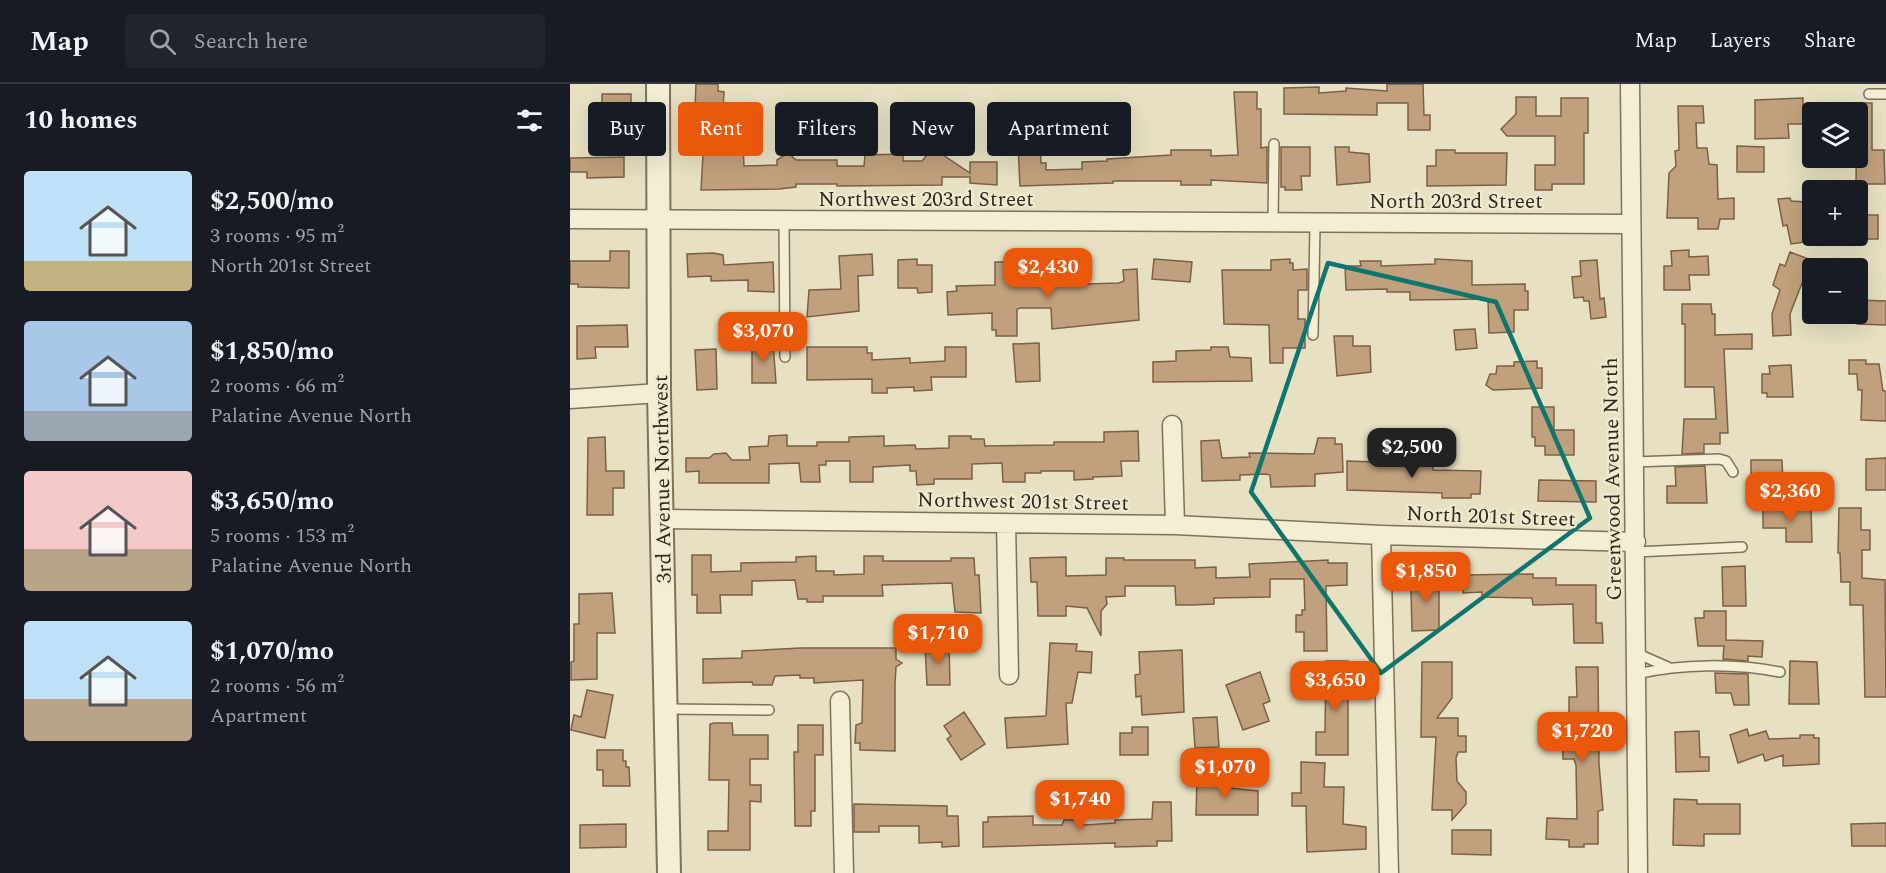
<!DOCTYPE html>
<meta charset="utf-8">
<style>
body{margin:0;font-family:Spectral,serif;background:#20242c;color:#f1f3f6;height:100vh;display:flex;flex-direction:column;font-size:22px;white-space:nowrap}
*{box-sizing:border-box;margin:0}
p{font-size:20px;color:#9ea1a6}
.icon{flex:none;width:33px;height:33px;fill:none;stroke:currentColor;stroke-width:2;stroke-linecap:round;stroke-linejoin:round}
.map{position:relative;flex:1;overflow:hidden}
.side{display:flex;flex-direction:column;background:#171b24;width:570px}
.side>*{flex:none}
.guide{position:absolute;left:18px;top:18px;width:570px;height:54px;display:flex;gap:12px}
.buttons{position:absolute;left:1232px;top:18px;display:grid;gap:12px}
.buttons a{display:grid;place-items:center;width:66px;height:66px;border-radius:6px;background:#171b24;box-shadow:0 6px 24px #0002;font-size:30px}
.price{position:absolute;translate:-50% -51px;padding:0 14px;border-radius:12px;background:#ea580c;color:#fff;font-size:20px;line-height:39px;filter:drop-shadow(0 2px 3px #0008)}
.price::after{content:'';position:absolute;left:50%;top:36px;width:18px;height:14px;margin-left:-9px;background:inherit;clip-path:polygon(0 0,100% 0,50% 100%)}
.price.active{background:#222;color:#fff}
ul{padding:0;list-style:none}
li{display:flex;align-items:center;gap:18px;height:150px;padding:0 24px}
li span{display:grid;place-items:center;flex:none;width:168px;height:120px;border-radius:6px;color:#555}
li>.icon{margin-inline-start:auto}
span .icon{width:72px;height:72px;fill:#fffc;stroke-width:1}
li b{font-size:26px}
h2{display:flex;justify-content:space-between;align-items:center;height:72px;padding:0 24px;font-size:26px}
.pill{padding:0 21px;border-radius:6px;background:#171b24;box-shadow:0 6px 24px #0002;font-size:21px;line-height:54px}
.pill.active{background:#ea580c;color:#fff}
header{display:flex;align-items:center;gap:36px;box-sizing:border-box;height:84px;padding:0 30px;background:#171b24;border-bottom:2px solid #363941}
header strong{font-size:28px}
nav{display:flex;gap:33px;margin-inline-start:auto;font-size:21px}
.search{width:420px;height:54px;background:#20242c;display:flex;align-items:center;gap:15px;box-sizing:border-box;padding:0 21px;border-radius:6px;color:#9ea1a6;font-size:22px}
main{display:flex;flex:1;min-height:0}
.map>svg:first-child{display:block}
.building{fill:#c1a17d;stroke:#7b6045;stroke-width:1.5}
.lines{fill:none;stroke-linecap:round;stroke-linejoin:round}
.service-casing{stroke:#7f725c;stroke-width:12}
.minor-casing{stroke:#7f725c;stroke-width:21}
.tertiary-casing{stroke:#7f725c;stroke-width:26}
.service{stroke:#f3eed4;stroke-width:9}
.minor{stroke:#f3eed4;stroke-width:18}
.tertiary{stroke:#f3eed4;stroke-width:22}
.marked{fill:none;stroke:#0f766e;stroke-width:4.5;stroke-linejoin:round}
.labels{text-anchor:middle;stroke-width:4.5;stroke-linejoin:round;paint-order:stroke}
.street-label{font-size:21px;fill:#31291e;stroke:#f0ead1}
</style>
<header>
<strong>Map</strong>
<div class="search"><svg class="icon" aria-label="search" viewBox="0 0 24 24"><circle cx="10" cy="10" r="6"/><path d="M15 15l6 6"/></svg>Search here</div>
<nav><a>Map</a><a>Layers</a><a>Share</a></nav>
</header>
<main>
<section class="side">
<h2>10 homes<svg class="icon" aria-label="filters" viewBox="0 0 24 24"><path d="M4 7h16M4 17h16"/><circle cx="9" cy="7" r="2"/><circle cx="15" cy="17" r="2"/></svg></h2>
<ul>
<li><span style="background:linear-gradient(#bfe0f5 75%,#c2b280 0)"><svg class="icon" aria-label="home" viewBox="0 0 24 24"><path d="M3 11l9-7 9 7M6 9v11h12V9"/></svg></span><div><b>$2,500/mo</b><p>3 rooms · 95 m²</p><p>North 201st Street</p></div></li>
<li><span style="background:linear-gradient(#a9c7e8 75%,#9aa5b1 0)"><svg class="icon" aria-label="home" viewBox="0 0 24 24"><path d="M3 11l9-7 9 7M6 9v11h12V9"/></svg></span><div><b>$1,850/mo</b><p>2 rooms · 66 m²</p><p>Palatine Avenue North</p></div></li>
<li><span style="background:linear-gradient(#f6c9c9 65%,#b9a48a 0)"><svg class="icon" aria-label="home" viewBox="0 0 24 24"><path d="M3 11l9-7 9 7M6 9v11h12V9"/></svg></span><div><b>$3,650/mo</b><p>5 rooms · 153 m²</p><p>Palatine Avenue North</p></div></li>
<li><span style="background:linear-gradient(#bfe0f5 65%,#b9a48a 0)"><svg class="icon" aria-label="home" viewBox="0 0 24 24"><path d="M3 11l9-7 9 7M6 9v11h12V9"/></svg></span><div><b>$1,070/mo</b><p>2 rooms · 56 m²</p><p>Apartment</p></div></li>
</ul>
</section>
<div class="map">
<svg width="1316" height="789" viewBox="0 0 1316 789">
<rect width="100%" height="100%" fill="#e7e0c2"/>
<path class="building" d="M126,0H148V7L154,8L153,24L147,23V27L125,25Z
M817,0H853L854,31H860V46H838V19H807V31L714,30V4L749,3V9L776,7V4L817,7Z
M664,8H687V25H691V64L697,63V99L641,96V101H611V97H543V99L450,102L448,62L470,60L471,79H476V86L512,85V78L537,77V75L601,71V66H641V72L668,71Z
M32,10H61V30L32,33Z
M946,13H966V32H991V14H1018V49H1014V100H982V106H965V81H985V52H937L931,45L946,30Z
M1233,14V40H1218L1219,54L1185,55V16Z
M1287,19H1302V66H1314L1315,100H1286Z
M1108,22H1133L1134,39H1126L1127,64H1137L1139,80L1147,81L1148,115L1164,114V135H1150L1148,145H1128V134H1097L1099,89L1106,82L1105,67L1109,66Z
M161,61H173L174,82L207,81V76L218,69L226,76H267V82H294L295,71L333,70V77H352L357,71H373L400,89V78H427V101L400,99V93H372V101L267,102V100H226V103L209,105L131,106L133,71L161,70Z
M1167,62L1194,63V88H1167Z
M711,63H740V92H731L732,106H715V103H711Z
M765,63H779V68L799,70L800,98L767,101Z
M866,66H885V69H937L936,101L857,102V82H866Z
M54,73V93L17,94V88H0V74Z
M1220,114L1221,117L1236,118L1239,136L1242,135V157L1221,160L1217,141L1213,142L1208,115Z
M1287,131H1308V155H1287Z
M1119,166V173L1138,172L1139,191H1119L1120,206H1094V182H1102L1101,167Z
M40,167H59V204L8,203V200H0V177H40Z
M1220,168L1241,176L1220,230L1221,251L1203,252L1202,230L1210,206L1203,201L1210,180L1215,182Z
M143,169L153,171L154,181L203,178L204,208L178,207V196L141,197V192L118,193L117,170Z
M302,170L303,191L288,192L289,227L237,233L239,206L271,205L269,172Z
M347,175V181H362V208L348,209L347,204H328V176Z
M584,175L622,178L620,198L582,195Z
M720,175V179H723V186L737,185V206H728V235H735V264H713V279H700L699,241L654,240L652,186H701V176Z
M865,175L902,177V201L955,200V207H958V226H944V248L919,249L918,215L840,216V208H817V205L776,206L775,182H791L790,177H811V182L865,180Z
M1027,176L1030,215L1034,214L1036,233L1021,235L1019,217H1014L1013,213L1004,214L1002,193L1011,192L1010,177Z
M425,178H446V186H458V191L516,190V200L549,199L554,197L553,186L567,185L569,236L482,245L481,224H451L447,225V252H426V246H422V229L378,231L377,208L387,207L386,202L425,201Z
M1287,216L1316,217V241L1287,240Z
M1112,220H1141L1142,230H1145V251L1182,250V265H1154L1158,349H1150V360H1134V369L1112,370L1114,335H1146L1144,303H1115V240H1112Z
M57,241L58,263H25L26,274L7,275V242Z
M905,245L907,264L886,266L884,246Z
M764,252H783V262H800L801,288L767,292Z
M182,259H203L206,299H182Z
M469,259L470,297L446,298L443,260Z
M237,263H297V269H302V276L340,274V279L375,277V263H396V293H361L362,306L344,307V303L317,304V309H302V295L237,296Z
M641,263H658L660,273L681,274L682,297L583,298V278L606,277V267L641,266Z
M146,265L147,305L127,306L125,266Z
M1279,276H1296V280H1309L1313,307H1316V337L1291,336L1292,306H1288L1287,290H1279Z
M967,277V284H972V304L923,306L916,301L920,290H926L927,282H944V278Z
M1221,281L1223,313H1197V309H1192V290H1200L1199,282Z
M962,323H984V346H1004V371H975V362H965V353H962Z
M568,347L569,377H551L552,392L523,393V395L504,396V387H471V389H455V398H433L432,379L402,380V395H364V400L347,401L346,387H340V381L303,383V398H280V377H256V381H249L250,398H231L229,379L199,380V399H129V387L116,388V374H139L144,370L156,369L162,376H180L179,363L198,362L199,352L217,351V362H247V358H279V353L314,352V362L345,361L346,365L379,364V352H401V355H414L415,362L484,361V358H534V348Z
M35,353L36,387H54V404H43V431H17L18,354Z
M748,354H765V360H772L773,388L745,390V402L701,403L700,391L696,390L670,391V396L632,397L631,357L649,356L652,374L680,373L679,369L744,370Z
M1316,374V406H1296V375Z
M1181,376H1212L1213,400L1181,401Z
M777,377L863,380V386L911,387L910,410H901V414H872V409L777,406Z
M1135,382L1137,419H1097V402H1106L1105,383Z
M969,396L1026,397V418L968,417Z
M1269,424H1291V446H1300V466H1292V494L1315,496L1316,613H1295L1293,521H1280V498H1271L1270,469H1268Z
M1193,425H1241L1242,458H1216V444H1193Z
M122,471H141V488L171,487V479L226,478V473L246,472V487H264V491L294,490V472H313V477H381V474H404L405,491H409L411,529L385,528L382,499L312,501L313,512H253V518H237V515H228L225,496L182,497V511H150L151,529H127V511H122Z
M496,473V492L536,491V474H554V476H625V484L646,483V494L680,493L679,480L758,476V479H777V501L756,502L757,567H734V548H726V531H732V526H735L734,495H700V513L644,514V520L622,521H606L605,502H555V512L536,513L537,520L531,527V552L517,524L496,522V532H468L467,498H461L460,474Z
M1175,482L1176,522H1153L1152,483Z
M869,489V546L842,547L841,506H847L846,490Z
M963,490V494H986V501H1026V539H1032L1033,559H1004L1003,520L963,521L962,514L912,513V508L893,509V491Z
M42,509L45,549H27V595L1,596V578L4,577V540H9V510Z
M1134,527H1156V556L1193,557L1192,573L1178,572V577L1153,575L1154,562H1128L1125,534H1134Z
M480,559L507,560L506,567L522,568L521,589L508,588L502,619H496L498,660L437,664L435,634L476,632Z
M379,560L380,601H357L355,561Z
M231,564H326V575L332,579L326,583L325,600V667L290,666V659H285L286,641L292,639L293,596L244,599V594H230V591L205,592L202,601H183L182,598L133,599V575L172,574V567Z
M612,566L614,628L572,631L571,612L566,613L565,591L570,590L569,568Z
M756,577H778V671H746V648H755Z
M1220,577L1247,578L1249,620H1219Z
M852,578H882V614L867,634H888V652H896V668H888L886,674L887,697L896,708V720L882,736V726H862L866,653H851Z
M1006,583H1028L1029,680L1033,726L1028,727V760H1014V763H999V756L976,755L977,734L1007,735L1006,681L1004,675H993L992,632H999V613H1007Z
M690,588L700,617L693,620L699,637L673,646L656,601Z
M1145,589L1178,590L1179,621H1164L1161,609H1146Z
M17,606L43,611L35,654L1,646L4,631L11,633Z
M394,628L415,660L391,676L377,655L381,652L374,642Z
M647,633L649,663L625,664L623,634Z
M144,639H162L163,651H198V675H180V701H191V718L180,717V766H138V747H158L159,696H139L140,640Z
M228,641H253V671H245V727H241V742H225L224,668H228Z
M562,643H578V671H550V649H562Z
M1177,645L1179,652L1196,647L1199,655L1230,654V651H1244V654H1249V680L1213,682V671L1195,677L1193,670L1168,679L1160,651Z
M1129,647L1130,673H1139V687L1106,688L1105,648Z
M27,666H53V677H56V683H59L60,702H33V686H27Z
M731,678L755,679L754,703H774L773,740L796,743V765L737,768L736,722H722V709H731Z
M627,696H656L660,704L688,707V731H626Z
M1104,715L1127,716V720H1170V750H1134V762L1103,761Z
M583,718H601L602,757H587V762L545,763V759L413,763V738H418V733L463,732V741H492L494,736H508L509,740L514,741L545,739V736L582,735Z
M284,720L377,722V732H388L389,762L372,763V758L349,759V742H309V748H284Z
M1316,739V762H1282L1281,740Z
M56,740V763L10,764V741Z
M882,746H921V771L882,770Z"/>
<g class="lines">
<defs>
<path id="service" d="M1299,10H1316
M214,136L215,273
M703,140L704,60
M743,251L745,140
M1064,378L1149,375L1156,377L1163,388
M1066,468L1172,463
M1066,569L1098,583
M1066,590C1112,580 1164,579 1210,588
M96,625L199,626"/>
<path id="minor" d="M1060,0L1068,789
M0,135L1061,140
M0,315L89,309
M602,341L605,441
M93,435L605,441L811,451L1066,458
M436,439L439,591
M811,451L819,789
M270,617L274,789"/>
<path id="tertiary" d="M88,0L89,309L99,789"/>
</defs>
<use href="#service" class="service-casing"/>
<use href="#minor" class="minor-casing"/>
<use href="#tertiary" class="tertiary-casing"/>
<use href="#service" class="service"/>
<use href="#minor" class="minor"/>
<use href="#tertiary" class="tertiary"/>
</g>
<path class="marked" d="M758,179L926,218L1020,434L811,589L681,408Z"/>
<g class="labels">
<g class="street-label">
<text x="356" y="122">Northwest 203rd Street</text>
<text x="886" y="124">North 203rd Street</text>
<text transform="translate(92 395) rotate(-91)" y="7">3rd Avenue Northwest</text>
<text transform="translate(1042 395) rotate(-91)" y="7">Greenwood Avenue North</text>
<text transform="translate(453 417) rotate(1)" y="7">Northwest 201st Street</text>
<text transform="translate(921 432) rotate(2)" y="7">North 201st Street</text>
</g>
</g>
</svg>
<div class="buttons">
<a><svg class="icon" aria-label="layers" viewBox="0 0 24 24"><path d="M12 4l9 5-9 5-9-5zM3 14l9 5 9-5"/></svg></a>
<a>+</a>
<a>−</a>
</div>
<b class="price" style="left:478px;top:215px">$2,430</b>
<b class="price" style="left:193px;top:279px">$3,070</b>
<b class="price active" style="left:842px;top:395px">$2,500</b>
<b class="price" style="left:1220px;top:439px">$2,360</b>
<b class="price" style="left:856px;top:519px">$1,850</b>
<b class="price" style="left:368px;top:581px">$1,710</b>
<b class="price" style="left:765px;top:628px">$3,650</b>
<b class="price" style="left:1012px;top:679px">$1,720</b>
<b class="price" style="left:655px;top:715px">$1,070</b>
<b class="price" style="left:510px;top:747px">$1,740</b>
<div class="guide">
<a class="pill">Buy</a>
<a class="pill active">Rent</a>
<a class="pill">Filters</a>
<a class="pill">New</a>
<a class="pill">Apartment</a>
</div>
</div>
</main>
